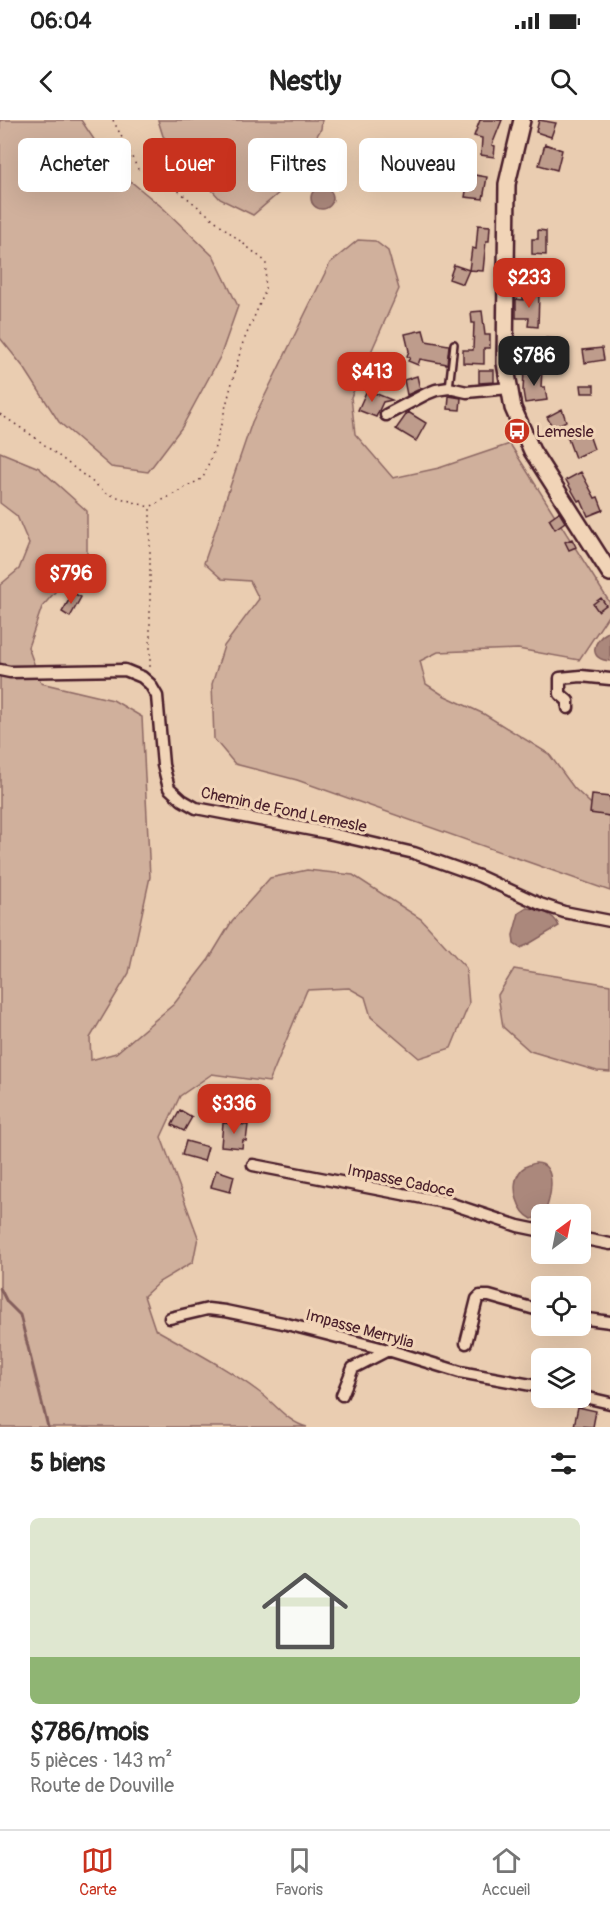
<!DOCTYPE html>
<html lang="fr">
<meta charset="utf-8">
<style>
body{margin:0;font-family:Pangolin,sans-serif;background:#f2f2f2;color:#222;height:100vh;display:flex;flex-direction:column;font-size:22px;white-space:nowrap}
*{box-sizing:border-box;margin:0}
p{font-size:20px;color:#767676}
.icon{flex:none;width:33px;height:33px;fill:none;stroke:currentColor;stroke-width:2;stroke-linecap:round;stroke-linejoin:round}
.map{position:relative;height:1307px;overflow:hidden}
.details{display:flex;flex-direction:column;background:#fff;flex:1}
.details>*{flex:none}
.top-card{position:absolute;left:18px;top:18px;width:574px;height:54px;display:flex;gap:12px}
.needle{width:39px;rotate:32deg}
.buttons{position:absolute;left:531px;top:1084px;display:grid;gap:12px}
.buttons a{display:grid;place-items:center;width:60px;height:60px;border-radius:9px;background:#fff;box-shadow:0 6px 24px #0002;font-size:30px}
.price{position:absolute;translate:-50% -51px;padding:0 14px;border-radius:12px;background:#c8321e;color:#fff;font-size:20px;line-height:39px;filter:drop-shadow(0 2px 3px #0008)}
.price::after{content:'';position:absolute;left:50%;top:36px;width:18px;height:14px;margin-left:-9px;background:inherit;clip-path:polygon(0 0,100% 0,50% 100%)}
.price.on{background:#222;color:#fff}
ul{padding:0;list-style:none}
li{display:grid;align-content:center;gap:12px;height:318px;padding:0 30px}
li span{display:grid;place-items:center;height:186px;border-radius:9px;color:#555}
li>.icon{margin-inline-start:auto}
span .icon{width:108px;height:108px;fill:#fffc;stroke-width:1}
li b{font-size:26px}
h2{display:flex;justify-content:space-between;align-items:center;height:72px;padding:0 30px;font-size:26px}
.tag{padding:0 21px;border-radius:9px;background:#fff;box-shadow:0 6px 24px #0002;font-size:21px;line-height:54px}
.tag.on{background:#c8321e;color:#fff}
.status{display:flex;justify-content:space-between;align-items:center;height:42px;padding:0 30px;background:#fff;direction:ltr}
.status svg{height:16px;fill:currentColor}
header{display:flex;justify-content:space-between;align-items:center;height:78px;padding:0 30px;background:#fff;font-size:27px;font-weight:700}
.menu{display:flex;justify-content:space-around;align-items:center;height:84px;border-top:2px solid #e0e0e0;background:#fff;font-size:16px;color:#767676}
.menu a{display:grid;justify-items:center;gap:3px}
.menu .on{color:#c8321e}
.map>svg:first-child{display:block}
.green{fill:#d0b09c;stroke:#8d6864;stroke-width:1.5}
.water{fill:#ab887c;stroke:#845e5c;stroke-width:1.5}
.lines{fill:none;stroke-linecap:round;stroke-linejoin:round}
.stream{stroke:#845e5c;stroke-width:3}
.building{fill:#be9c8c;stroke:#4a1f2b;stroke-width:1.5}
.service-casing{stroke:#4a1f2b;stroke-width:10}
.minor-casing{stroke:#4a1f2b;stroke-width:15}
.secondary-casing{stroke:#4a1f2b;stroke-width:20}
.path{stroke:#4a1f2b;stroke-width:1.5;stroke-dasharray:1.5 4.5;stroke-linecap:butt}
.service{stroke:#f1d4b7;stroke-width:5}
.minor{stroke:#f1d4b7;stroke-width:10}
.secondary{stroke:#f1d4b7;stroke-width:15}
.labels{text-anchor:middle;stroke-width:6;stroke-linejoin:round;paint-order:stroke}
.poi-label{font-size:16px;fill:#4a1f2b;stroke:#f1d4b7;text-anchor:start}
.street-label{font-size:16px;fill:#4a1f2b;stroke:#f1d4b7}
</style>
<div class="status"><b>06:04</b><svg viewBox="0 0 49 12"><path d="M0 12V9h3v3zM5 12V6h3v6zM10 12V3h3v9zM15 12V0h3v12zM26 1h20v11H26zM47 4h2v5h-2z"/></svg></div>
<header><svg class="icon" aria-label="back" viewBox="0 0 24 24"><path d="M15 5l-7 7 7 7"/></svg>Nestly<svg class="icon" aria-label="search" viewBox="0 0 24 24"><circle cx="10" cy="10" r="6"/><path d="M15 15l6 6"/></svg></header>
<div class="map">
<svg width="610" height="1307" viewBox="0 0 610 1307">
<rect width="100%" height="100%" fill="#eacdb1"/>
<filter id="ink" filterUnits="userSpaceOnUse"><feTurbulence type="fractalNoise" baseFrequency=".0167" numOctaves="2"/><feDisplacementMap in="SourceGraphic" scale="12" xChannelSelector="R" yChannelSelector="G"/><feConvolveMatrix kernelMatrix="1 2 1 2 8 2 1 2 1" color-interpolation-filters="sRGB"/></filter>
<g filter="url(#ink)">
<path class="green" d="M0,0H81L111,45L163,88L214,137L238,186L220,237L182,307L148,352L111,347L59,302L25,249L0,218Z
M158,0H322L321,9L288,65L253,95L220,79L163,16Z
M358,120L375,121L388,131L399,169L351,277L355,314L393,358L439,348L510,324L610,483V493L579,540L518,529L438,532L420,541L426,564L443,575L484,594L549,634L574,668L602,694L610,697V771L297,660L235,644L214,619L212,564L224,526L259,479L250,461L222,459L204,443L252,302L330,143Z
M0,332L39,348L87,391V435L42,487L28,527L41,563L113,580L142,597L150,757L129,853L90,918L91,940L116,933L174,884L209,839L232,801L270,758L307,750L353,755L421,799L466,848L469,884L451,928L419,938L371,897L365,877L349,868L307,870L269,962L212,954L180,976L161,1017L198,1117L193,1142L159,1162L144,1176L155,1209C190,1229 227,1248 259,1272C275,1283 288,1303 307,1307H0V465L19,449L29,424L17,396L0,383Z
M514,849L610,865V952L597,951L530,931L503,907L498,875Z"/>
<path class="water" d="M311 78a11 11 0 1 1 22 0a11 11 0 1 1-22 0Z
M608,512H610V541C588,540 592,520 608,512Z
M527,788C540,789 554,794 559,806L527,825L520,828L514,824L513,815L519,793Z
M535,1043C559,1042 551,1082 543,1095L532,1099C518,1092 510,1068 519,1053C522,1047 529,1045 535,1043Z"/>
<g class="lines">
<path class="stream" d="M0,1168L7,1182L20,1195L48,1307"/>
</g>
<path class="building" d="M480,0H502L492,25L495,26L494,37L481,35L482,18L474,16Z
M539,0L556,3L551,17L536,12Z
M545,24L562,30L557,50L539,45Z
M469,54L487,57L483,79L465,77Z
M478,105L490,106L489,121H486L483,151L469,150L472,128L476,129Z
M538,110L546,111V135L532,134V119H538Z
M454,145L469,150L463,164L449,159Z
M529,174H539L538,207L528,206L529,198H516V179L523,180V177H529Z
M482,191L485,215H490V228H484V244L463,243V230H473L474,203H472L471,192Z
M423,210L426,221L449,225L447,244L420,239L418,245L408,241L410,238L407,236L409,231L405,214Z
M546,218L559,219V228H545Z
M602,228L604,240L585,243L583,230Z
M479,250H494V262L479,263Z
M542,250L541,267H545L547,280L525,283L523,271L524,251Z
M417,256L420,269L407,275L404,260Z
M581,265H594V273H582Z
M367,270L392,280L383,282L376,297L358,290Z
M449,276L461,278L460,290L448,289Z
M562,289L566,301L553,308L547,297Z
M408,292L426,303L416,321L396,309Z
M587,309L594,329L575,338L567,316Z
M581,352L595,378L598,377L603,390L588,396L581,380L578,381L566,360Z
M559,392L565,402L555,409L549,399Z
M572,419L576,427L569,430L565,422Z
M73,473L81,477L70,497L62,492Z
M601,478L606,485L598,491L593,484Z
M592,675L610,677V696L590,693Z
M180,990L192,997L184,1011L172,1005Z
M223,1003L248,1005L246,1021L243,1020L242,1028L221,1026Z
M186,1021L208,1027L204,1041L182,1035Z
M216,1050L234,1056L230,1072L211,1067Z
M578,1287L596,1291L593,1307L574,1306Z"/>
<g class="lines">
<defs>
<path id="service" d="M449,268L454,224"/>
<path id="minor" d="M386,295L426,274L436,270L449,268L467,272L509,268
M0,550L10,552L125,550L142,557L150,564L157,576L163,645L169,668L182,680L196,688L328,713L414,733L479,756L540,784L564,792L610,801
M568,588V581L560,574V558L581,556L610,559
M253,1045L449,1083L518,1106L542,1111
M580,1118L610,1124
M170,1198L208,1189L225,1191L283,1203L388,1230L460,1252L542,1267
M580,1198L610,1202
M466,1223L477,1179L480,1176H489L542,1191
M342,1275L353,1248L388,1230
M580,1276L610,1283"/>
<path id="secondary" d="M522,0L507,64L505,243L513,288L532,331L610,453"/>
</defs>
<use href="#service" class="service-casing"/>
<use href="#minor" class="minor-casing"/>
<use href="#secondary" class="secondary-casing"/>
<path class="path" d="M113,0L138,49L159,55L266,142L265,172L242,225L215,327L203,358L150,387V549
M0,294L33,316L108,374L149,387"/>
<use href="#service" class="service"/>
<use href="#minor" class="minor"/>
<use href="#secondary" class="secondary"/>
</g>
</g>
<defs>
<symbol id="bus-disc" viewBox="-11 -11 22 22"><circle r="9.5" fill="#c8321e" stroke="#f1d4b7"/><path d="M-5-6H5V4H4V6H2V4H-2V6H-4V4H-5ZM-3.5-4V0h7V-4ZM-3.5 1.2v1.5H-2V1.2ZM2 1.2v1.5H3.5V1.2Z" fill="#fff"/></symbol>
</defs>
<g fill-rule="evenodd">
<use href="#bus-disc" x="502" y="296" width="30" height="30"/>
</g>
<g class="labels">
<g class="poi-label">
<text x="536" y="317">Lemesle</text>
</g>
<g class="street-label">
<text transform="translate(284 689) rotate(12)" y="6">Chemin de Fond Lemesle</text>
<text transform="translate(401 1060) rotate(12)" y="6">Impasse Cadoce</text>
<text transform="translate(360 1208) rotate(15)" y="6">Impasse Merrylia</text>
</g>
</g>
</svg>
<div class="buttons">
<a><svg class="needle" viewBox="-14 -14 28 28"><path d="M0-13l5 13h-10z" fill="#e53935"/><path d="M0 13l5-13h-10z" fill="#767676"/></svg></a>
<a><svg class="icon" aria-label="locate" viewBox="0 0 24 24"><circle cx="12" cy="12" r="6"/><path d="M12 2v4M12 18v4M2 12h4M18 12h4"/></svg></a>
<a><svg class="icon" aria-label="layers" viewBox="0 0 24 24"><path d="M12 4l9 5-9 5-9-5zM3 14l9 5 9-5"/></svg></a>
</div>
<b class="price" style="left:529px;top:189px">$233</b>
<b class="price on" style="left:534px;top:267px">$786</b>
<b class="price" style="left:372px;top:283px">$413</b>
<b class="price" style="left:71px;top:485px">$796</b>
<b class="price" style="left:234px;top:1015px">$336</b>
<div class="top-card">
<a class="tag">Acheter</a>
<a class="tag on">Louer</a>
<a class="tag">Filtres</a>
<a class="tag">Nouveau</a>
</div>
</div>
<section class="details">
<h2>5 biens<svg class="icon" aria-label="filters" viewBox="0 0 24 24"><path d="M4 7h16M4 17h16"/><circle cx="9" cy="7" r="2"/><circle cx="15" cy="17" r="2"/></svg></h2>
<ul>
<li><span style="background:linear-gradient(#dfe7d0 75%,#8fb573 0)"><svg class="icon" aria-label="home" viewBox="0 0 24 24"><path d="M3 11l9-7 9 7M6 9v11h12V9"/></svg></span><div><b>$786/mois</b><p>5 pièces · 143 m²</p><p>Route de Douville</p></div></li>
</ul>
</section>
<nav class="menu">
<a class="on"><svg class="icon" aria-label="map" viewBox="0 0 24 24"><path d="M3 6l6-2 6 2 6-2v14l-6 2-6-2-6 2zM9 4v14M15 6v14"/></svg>Carte</a>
<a><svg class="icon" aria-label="saved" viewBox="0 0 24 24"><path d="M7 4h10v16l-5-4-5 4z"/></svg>Favoris</a>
<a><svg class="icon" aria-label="home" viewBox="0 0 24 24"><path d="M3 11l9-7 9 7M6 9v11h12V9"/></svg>Accueil</a>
</nav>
